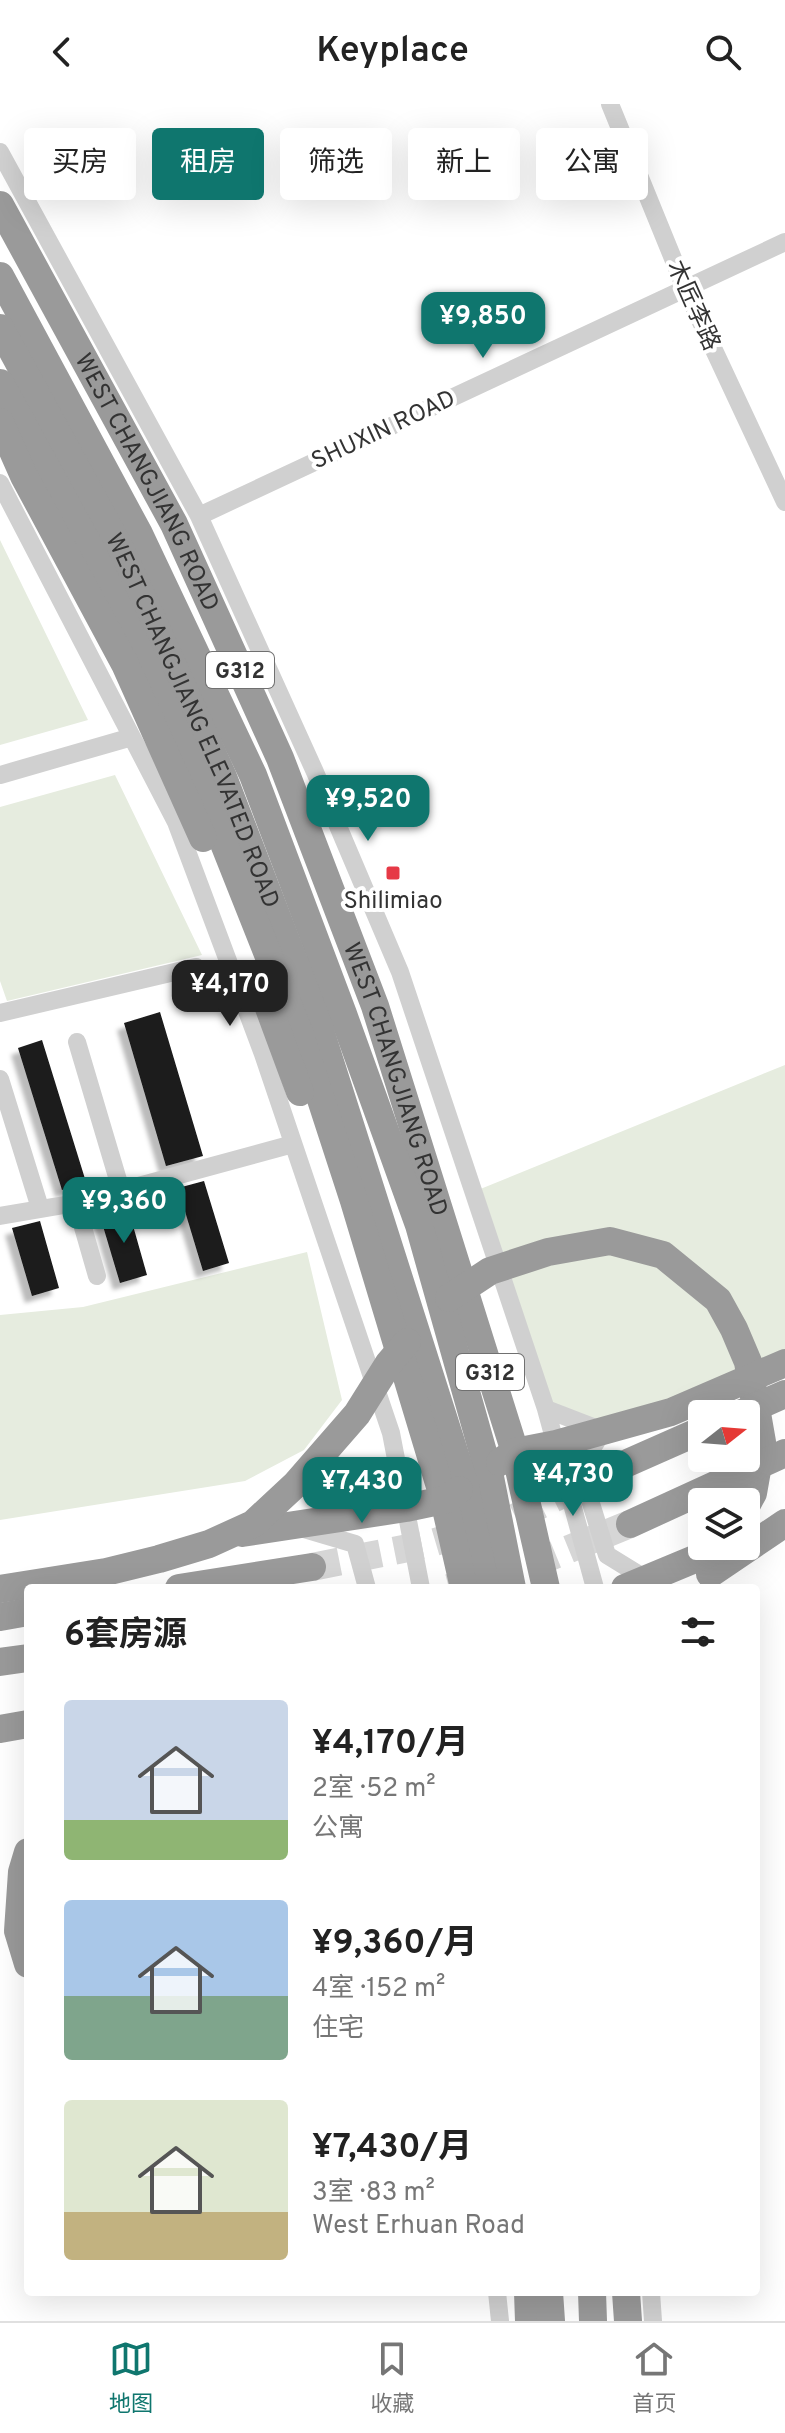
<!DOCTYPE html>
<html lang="zh">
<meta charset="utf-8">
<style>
body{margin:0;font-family:Overpass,"Noto Sans SC",sans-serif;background:#f2f2f2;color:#222;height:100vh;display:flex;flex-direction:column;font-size:30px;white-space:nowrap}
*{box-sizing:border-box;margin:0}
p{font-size:26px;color:#767676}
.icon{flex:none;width:44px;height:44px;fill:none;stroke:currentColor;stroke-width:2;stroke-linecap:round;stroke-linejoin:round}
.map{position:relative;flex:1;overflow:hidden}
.sheet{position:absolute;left:24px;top:1480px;width:736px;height:712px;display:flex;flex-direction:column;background:#fff;border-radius:8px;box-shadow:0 8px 32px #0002}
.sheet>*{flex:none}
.banner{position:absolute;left:24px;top:24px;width:738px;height:72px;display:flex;gap:16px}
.needle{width:52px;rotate:73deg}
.buttons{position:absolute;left:688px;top:1296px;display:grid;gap:16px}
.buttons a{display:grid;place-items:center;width:72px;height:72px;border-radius:8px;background:#fff;box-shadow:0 8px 32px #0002;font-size:40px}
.price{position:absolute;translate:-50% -68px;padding:0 18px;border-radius:16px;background:#0f766e;color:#fff;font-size:26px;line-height:52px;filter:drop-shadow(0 2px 4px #0008)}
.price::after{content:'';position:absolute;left:50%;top:48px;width:24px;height:18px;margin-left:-12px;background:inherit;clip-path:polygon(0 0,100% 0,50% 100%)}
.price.current{background:#222;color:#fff}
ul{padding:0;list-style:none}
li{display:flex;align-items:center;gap:24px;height:200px;padding:0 40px}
li span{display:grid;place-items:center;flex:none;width:224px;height:160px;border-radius:8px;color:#555}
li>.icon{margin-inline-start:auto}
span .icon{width:96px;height:96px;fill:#fffc;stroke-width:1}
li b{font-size:34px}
h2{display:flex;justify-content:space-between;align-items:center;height:96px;padding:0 40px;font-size:34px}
.chip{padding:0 28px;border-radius:8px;background:#fff;box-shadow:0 8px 32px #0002;font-size:28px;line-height:72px}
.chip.current{background:#0f766e;color:#fff}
header{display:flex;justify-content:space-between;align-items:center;height:104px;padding:0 40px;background:#fff;font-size:36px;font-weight:600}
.dock{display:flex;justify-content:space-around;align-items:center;height:112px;border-top:2px solid #e0e0e0;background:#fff;font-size:22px;color:#767676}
.dock a{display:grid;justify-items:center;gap:4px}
.dock .current{color:#0f766e}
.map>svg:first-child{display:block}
.green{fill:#e6ecdf}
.building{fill:#1a1a1a;filter:url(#shadow)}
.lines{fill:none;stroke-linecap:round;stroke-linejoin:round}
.highway-tunnel{stroke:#d6d6d6;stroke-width:28;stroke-dasharray:28 14;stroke-linecap:butt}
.minor{stroke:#d0d0d0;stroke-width:18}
.highway{stroke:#9a9a9a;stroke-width:28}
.poi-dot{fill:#e63946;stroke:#fff;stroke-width:3}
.labels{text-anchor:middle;stroke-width:8;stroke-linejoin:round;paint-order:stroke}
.shield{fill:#fff;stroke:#707070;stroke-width:2}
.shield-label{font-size:22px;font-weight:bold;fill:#333}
.street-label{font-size:24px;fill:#333;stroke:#fff}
.poi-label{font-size:24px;fill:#333;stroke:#fff}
</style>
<header><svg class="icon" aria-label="back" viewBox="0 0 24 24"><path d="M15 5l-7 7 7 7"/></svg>Keyplace<svg class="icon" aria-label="search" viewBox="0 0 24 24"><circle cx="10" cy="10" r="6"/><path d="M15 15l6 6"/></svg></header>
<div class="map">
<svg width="785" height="2217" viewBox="0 0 785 2217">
<defs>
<filter id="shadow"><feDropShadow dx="-7" dy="7" stdDeviation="2" flood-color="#0004"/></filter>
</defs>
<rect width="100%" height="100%" fill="#fff"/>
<path class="green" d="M0,436L88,616L0,641Z
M115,671L202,851L7,897L0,877V703Z
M785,961V1259L603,1327L546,1305L473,1088Z
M307,1148L342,1296L304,1346L245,1377L0,1416V1211L83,1203Z"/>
<path class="building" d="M160,908L203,1052L166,1062L124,919Z
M42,936L86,1078L62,1086L18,944Z
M204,1077L229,1159L203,1167L178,1084Z
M128,1104L147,1171L120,1179L100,1112Z
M40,1117L59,1184L32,1192L12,1124Z"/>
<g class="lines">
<path class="highway-tunnel" d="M312,1463L428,1440L510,1416L595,1374
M449,1484L523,1464L630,1420"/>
<path class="minor" d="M610,0L685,184L785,398
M0,48L199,412L315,668L400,868L546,1305L595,1484
M0,379L176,718L263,950L391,1329L421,1484
M199,412L785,138
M0,671L132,633
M0,909L196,863
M77,938L121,1086
M0,975L40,1104
M76,1099L97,1172
M0,1112L76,1099L293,1040
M546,1305L603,1327L580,1364L607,1451L646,1475L643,1482
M301,1424L355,1440L367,1484
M497,2188L500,2217
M651,2188L653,2217"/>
<g class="highway">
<path id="s1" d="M0,101L174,420L280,654L375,902L515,1348L546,1484"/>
<path d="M0,172L139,430L253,671L343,910L419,1121L490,1373L512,1484"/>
<path id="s2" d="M0,224L121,446L223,673L317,917L465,1382L486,1484"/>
<path d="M0,279L93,449L198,674L300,931L354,1097L444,1396L464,1484"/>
<path d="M0,318L24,372L125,560L203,734"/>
<path d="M259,877L300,988"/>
<path d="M449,1194L490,1167L548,1148L610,1137L663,1151L718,1196L734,1225L748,1258L762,1338L753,1389L746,1402"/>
<path d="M742,1309L785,1290"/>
<path d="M500,1358L515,1348L556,1340L671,1308L785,1259"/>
<path d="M607,1368L702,1326"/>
<path d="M630,1420L785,1349"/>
<path d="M242,1429L406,1404L444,1396L459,1386"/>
<path d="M710,1470L785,1419"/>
<path d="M179,1484L312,1463"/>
<path d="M625,1484L726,1442"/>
<path d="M0,1485L106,1468L159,1455L209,1440L253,1420L296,1380L357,1310L389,1259L407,1238"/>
<path d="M0,1513L28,1508"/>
<path d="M0,1558L28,1554"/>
<path d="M0,1625L28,1620"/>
<path d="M28,1748L22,1768L18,1827L28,1860"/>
<path d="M528,2188L529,2217"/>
<path d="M549,2188L551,2217"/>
<path d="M592,2188L593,2217"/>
<path d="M626,2188L628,2217"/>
</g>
</g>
<rect class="poi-dot" x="385" y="761" width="16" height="16" rx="4"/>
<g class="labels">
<g class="shield">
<rect x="206" y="548" width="68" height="36" rx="6"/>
<rect x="456" y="1250" width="68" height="36" rx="6"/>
</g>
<g class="shield-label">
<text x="240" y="574">G312</text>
<text x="490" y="1276">G312</text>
</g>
<g class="street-label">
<text transform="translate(694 201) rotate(66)" y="8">木匠李路</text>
<text transform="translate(383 325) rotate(-25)" y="8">SHUXIN ROAD</text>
<text dy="8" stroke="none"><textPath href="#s1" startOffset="314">WEST CHANGJIANG ROAD</textPath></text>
<text dy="8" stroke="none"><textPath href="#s2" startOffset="438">WEST CHANGJIANG ELEVATED ROAD</textPath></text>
<text dy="8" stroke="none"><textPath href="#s1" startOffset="962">WEST CHANGJIANG ROAD</textPath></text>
</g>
<g class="poi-label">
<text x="393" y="804">Shilimiao</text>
</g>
</g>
</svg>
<div class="buttons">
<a><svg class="needle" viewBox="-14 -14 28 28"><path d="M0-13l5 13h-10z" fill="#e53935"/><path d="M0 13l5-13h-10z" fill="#767676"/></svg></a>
<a><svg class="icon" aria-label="layers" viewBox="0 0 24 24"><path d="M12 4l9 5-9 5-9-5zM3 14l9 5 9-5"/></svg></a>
</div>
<b class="price" style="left:483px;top:256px">¥9,850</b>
<b class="price" style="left:368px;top:739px">¥9,520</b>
<b class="price current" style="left:230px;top:924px">¥4,170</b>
<b class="price" style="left:124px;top:1141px">¥9,360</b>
<b class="price" style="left:573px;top:1414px">¥4,730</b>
<b class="price" style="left:362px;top:1421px">¥7,430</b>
<div class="banner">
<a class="chip">买房</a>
<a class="chip current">租房</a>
<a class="chip">筛选</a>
<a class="chip">新上</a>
<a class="chip">公寓</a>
</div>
<section class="sheet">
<h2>6套房源<svg class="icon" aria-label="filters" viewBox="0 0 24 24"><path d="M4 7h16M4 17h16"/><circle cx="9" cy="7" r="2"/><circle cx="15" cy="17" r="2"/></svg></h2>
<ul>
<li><span style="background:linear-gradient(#c9d6e8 75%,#8fb573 0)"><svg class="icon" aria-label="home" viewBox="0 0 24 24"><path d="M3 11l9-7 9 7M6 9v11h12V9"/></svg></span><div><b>¥4,170/月</b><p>2室 · 52 m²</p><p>公寓</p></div></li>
<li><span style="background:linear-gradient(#a9c7e8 60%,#7fa58c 0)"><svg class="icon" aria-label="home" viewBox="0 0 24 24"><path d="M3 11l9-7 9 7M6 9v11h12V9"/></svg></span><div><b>¥9,360/月</b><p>4室 · 152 m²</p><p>住宅</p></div></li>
<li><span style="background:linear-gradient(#dfe7d0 70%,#c2b280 0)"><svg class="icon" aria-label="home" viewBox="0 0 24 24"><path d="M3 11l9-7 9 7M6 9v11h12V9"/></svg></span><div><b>¥7,430/月</b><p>3室 · 83 m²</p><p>West Erhuan Road</p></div></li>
</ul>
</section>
</div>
<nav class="dock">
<a class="current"><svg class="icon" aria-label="map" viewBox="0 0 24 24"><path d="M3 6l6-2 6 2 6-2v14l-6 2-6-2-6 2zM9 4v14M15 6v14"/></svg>地图</a>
<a><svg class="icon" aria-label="saved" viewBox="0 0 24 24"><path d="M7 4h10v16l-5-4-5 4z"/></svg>收藏</a>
<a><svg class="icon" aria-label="home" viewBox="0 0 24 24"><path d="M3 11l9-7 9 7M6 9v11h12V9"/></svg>首页</a>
</nav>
